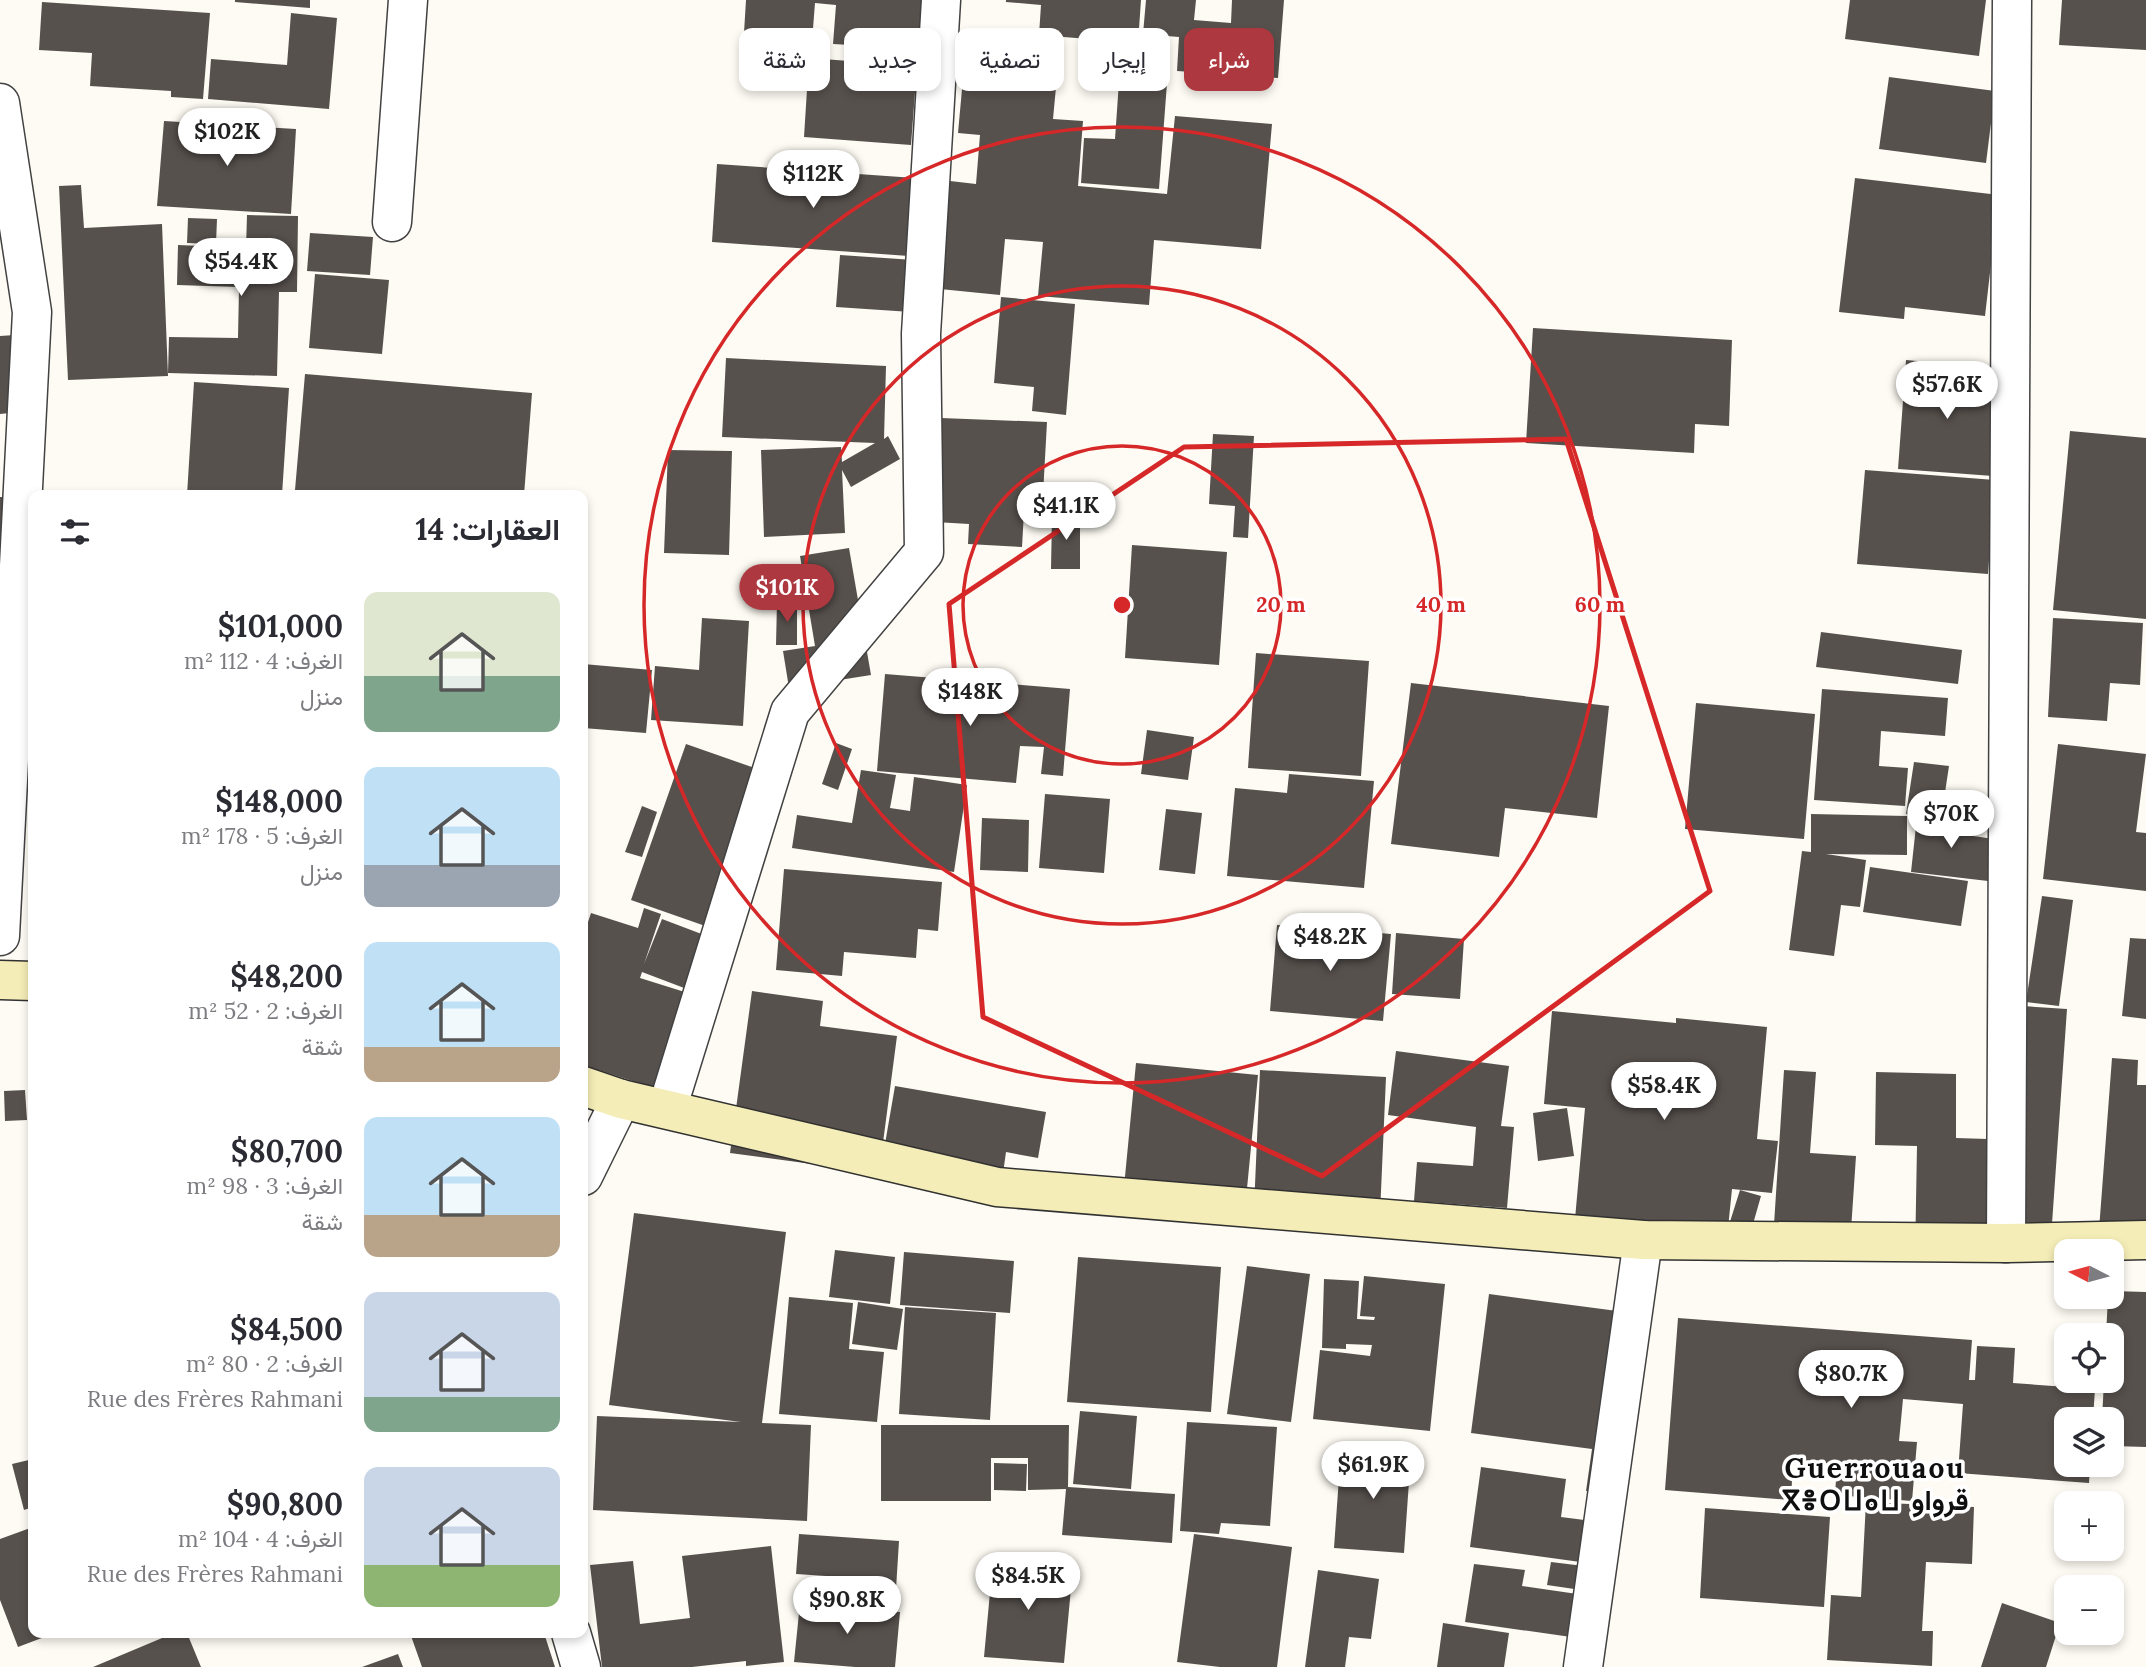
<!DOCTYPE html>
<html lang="ar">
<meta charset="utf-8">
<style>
body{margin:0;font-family:Lora,Vazirmatn,"Noto Sans Tifinagh",serif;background:#f2f2f3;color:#2b2b33;direction:rtl;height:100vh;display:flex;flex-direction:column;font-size:26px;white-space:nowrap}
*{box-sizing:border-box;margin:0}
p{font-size:23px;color:#7c7c81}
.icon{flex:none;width:38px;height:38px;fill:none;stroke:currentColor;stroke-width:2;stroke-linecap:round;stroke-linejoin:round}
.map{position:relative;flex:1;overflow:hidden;direction:ltr}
.sheet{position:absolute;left:28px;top:490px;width:560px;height:1148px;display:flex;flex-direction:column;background:#fff;border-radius:14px;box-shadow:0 4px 10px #0003;direction:rtl}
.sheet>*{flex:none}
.hud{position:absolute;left:609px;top:28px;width:665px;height:63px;direction:rtl;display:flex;gap:14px}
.needle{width:46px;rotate:276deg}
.fabs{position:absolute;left:2054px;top:1239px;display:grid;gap:14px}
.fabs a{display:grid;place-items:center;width:70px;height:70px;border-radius:14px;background:#fff;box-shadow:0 4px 10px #0003;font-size:35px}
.price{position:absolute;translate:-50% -60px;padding:0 16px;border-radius:24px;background:#fff;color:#222;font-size:23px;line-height:46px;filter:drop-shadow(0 2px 4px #0008)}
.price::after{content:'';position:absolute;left:50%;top:42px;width:21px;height:16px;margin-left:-10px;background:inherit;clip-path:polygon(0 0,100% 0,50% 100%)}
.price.on{background:#ae3840;color:#fff}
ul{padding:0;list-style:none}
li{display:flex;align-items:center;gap:21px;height:175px;padding:0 28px}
li span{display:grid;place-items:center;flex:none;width:196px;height:140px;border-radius:14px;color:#555}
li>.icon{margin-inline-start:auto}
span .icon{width:84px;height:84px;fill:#fffc;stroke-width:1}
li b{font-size:30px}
h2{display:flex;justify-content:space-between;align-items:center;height:84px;padding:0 28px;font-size:30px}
.pill{padding:0 24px;border-radius:14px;background:#fff;box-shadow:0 4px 10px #0003;font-size:24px;line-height:63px}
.pill.on{background:#ae3840;color:#fff}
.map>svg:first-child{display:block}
.building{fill:#57514d}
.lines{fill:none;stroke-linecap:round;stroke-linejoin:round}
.minor-casing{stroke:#424242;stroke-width:41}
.secondary-casing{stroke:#313131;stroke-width:41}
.minor{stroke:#fff;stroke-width:38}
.secondary{stroke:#f5edb7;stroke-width:38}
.marked{fill:none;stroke:#d62828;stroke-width:5;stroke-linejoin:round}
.ring{fill:none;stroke:#d62828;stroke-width:3.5}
.labels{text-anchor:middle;stroke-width:7;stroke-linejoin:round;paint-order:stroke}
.district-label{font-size:28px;font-weight:bold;letter-spacing:2px;fill:#0f0f0f;stroke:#fff}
.centre{fill:#d62828;stroke:#fff;stroke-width:3.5}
.ring-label{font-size:21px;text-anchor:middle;font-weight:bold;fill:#d62828;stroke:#fff;stroke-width:7;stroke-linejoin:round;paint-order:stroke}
</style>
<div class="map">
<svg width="2146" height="1667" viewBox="0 0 2146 1667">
<rect width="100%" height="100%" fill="#fdfbf3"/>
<path class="building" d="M235,0H310V8L235,2Z
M746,0H924L920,49L833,44L836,5L815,3L811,54L743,49Z
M1006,0H1141L1138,43L1039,35L1041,5L1006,2Z
M1146,0H1196L1194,20L1231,23L1232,0H1284L1278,78L1177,71L1179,37L1143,34Z
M1850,0H1986L1979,56L1845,39Z
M2062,0H2146V50L2059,45Z
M42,2L210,13L203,99L171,97V91L90,86L92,53L39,50Z
M291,13L337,18L329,109L208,99L211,59L287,65Z
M809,58L917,66L911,145L804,137Z
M1120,67L1168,70L1159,189L1081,183L1084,138L1115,139Z
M1889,77L1995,91L1986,163L1879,149Z
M963,78L1056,87L1053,119L1083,121L1078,186L1167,194L1175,116L1272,124L1261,249L1154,240L1149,305L1038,296L1043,242L1005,239L1000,295L940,289L950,181L976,184L980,135L958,133Z
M164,121L296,129L291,214L157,206Z
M717,164L915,178L909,256L712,242Z
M1855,178L1999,195L1985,316L1905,307L1904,319L1839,312Z
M81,185L84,228L162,224L168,376L68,380L59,186Z
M247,215L298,216L297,292H279L277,376L168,373L169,337L238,338L239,287L177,285L178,245L246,248Z
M188,218L217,219L216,244L187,243Z
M310,233L373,237L370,275L307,271Z
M840,255L914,260L911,312L836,307Z
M315,274L389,280L382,354L309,348Z
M1001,297L1075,304L1066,415L1032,411L1034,387L994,383Z
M1533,328L1732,340L1729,426L1695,424L1694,453L1526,443Z
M15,335L20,412L0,414V336Z
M726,358L886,366L884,439L888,436L900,459L851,487L842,470L845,533L764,537L761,450L841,447L842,462L875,443L722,437Z
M1906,360L1971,366L1969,388L2000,391L1993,476L1898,469Z
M305,374L532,393L524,495H355L295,490Z
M194,382L289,388L282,495H187Z
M941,418L1047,422L1042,513L1024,512L1022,547L968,544L969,524L935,522Z
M2070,431L2146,438V619L2053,610Z
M1213,434L1254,436L1248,538L1233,537L1235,506L1209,504Z
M668,450L732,451L729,555L664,553Z
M1865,470L1995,480L1988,574L1857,564Z
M0,497H5L0,580Z
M1052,515H1080V569H1051Z
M1132,545L1227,552L1219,665L1125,658Z
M849,548L871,675L789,688L783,651L815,646L800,556Z
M777,602H797V645H776Z
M702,618L749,621L743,726L651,720L655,666L699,670Z
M2053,618L2143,623L2140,685L2110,683L2107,721L2048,717Z
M1821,632L1962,650L1958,684L1816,667Z
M1256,653L1369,661L1361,776L1248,768Z
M583,664L652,670L646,733L583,728Z
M885,674L1070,689L1063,776L1041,774L1044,747L1020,746L1016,783L877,771Z
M1411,683L1609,706L1597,818L1505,808L1499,857L1391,844Z
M1822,689L1948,698L1945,736L1881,731L1879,766L1908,768L1905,806L1814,800Z
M1696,703L1815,714L1804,839L1685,829Z
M1147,730L1194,737L1188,780L1141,774Z
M836,743L852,749L838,790L822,784Z
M686,744L786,779L731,935L631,900Z
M2058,744L2146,754L2136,832L2146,833V891L2043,879Z
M1914,762L1949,766L1941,819L1906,814Z
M861,770L896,775L890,808L910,811L914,777L967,785L954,872L792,848L797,815L852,823Z
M1289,774L1374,781L1364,888L1227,876L1235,788L1287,793Z
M1045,794L1110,799L1104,873L1039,868Z
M642,806L657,812L642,857L625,852Z
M1166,809L1202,813L1195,874L1159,870Z
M1811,814L1907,816V855L1826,854L1866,860L1860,907L1841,905L1834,956L1789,950L1802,851L1811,852Z
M1917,817L1969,822L1966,835L1994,839L1988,881L1911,872Z
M982,818L1029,820L1028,872L980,870Z
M1870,867L1968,881L1961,926L1863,912Z
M784,869L942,882L938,931L918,929L916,958L844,952L842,976L776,970Z
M2042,896L2073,900L2059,1006L2026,1002Z
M644,908L661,914L644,964L662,919L720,941L700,994L642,972L640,978L707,999L676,1095L583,1065V937L591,913L638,928Z
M1277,925L1391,934L1383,1021L1270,1011Z
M1396,933L1464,939L1460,999L1392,994Z
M2130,938L2146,939V1019L2122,1016Z
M752,991L823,1001L820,1026L897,1036L879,1173L730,1153Z
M2022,1006L2067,1009L2052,1224L2006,1221Z
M1552,1011L1676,1023V1018L1767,1027L1757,1139L1778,1141L1772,1193L1732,1189L1728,1228L1740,1190L1761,1196L1749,1238L1574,1230L1585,1108L1544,1104Z
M1396,1051L1509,1066L1501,1126L1514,1127L1507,1208L1414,1201L1417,1162L1473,1166L1476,1127L1388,1115Z
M2112,1058L2138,1060L2137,1085H2146V1246L2098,1243Z
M1136,1063L1258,1075L1245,1209L1123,1197Z
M1260,1070L1386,1077L1380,1214L1254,1208Z
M1784,1070L1816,1072L1810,1153L1856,1156L1850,1245L1773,1240Z
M1876,1072L1956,1074V1138L1988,1139L1986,1260L1915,1259L1917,1146L1875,1145Z
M895,1086L1046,1112L1038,1158L1006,1152L1001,1188L881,1167Z
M25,1090L27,1120L5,1121L4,1091Z
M1567,1108L1574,1156L1538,1161L1533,1113Z
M634,1213L786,1232L762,1423L811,1425L807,1521L593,1510L597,1416L741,1422L609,1405Z
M835,1250L895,1257L890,1304L829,1297Z
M904,1252L1014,1261L1010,1313L900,1305Z
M1078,1257L1221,1267L1211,1412L1067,1402Z
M1247,1266L1310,1274L1291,1422L1227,1414Z
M1364,1276L1445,1284L1430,1431L1313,1419L1320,1350L1370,1356L1372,1345L1346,1344V1349L1322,1348L1324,1279L1359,1281L1357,1319L1374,1320L1375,1317L1360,1316Z
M2112,1291L2146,1292V1447L2112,1446V1419H2102L2104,1381H2112V1335H2106L2108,1297H2112Z
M1489,1294L1625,1312L1615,1495L1586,1491L1592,1449L1471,1433Z
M789,1297L853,1303L849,1349L884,1352L877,1422L779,1414Z
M858,1302L903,1309L897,1350L852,1344Z
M905,1307L996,1313L990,1420L899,1414Z
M1678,1318L1972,1340L1969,1380H1975L1977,1346L2015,1348L2013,1383L2095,1389L2093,1419H2067V1465H2090L2089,1483L1958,1473L1963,1404L1903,1399L1899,1441L1917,1442L1912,1501L1835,1495L1837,1464L1793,1461L1791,1500L1665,1490Z
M1080,1411L1137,1416L1131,1489L1073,1484Z
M1187,1422L1277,1427L1270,1526L1221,1523L1219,1534L1180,1531Z
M881,1425H1069L1068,1487L1175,1494L1172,1543L1062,1535L1066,1489L1028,1490V1458H991V1501H881Z
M1341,1449L1411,1453L1404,1553L1334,1548Z
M33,1459V1507L24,1510L12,1464Z
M994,1463L1027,1464L1026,1491L994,1490Z
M1481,1467L1566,1479L1561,1517L1600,1522L1595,1564L1470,1547Z
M1866,1502L1974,1507L1972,1564L1926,1562L1922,1631H1933L1932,1666L1827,1660L1831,1595L1861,1597Z
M1705,1508L1830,1517L1824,1607L1700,1598Z
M33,1527V1633H55L18,1647L0,1600V1539Z
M799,1534L899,1541L895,1605L869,1603L871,1579L796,1574Z
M1194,1534L1292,1547L1277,1667H1220L1177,1662Z
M771,1546L784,1662L746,1666V1661L692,1667H602L590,1565L633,1561L640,1624L690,1618L682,1556Z
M993,1560L1073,1567L1064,1663L984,1657Z
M1551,1562L1592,1567L1588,1591L1547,1585Z
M1474,1564L1525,1570L1522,1586L1591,1596L1585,1639L1465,1622Z
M1318,1570L1379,1579L1371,1639L1349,1637L1345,1667H1305Z
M800,1603L900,1612L895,1667H855L794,1662Z
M2002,1603L2060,1623L2046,1667H1981Z
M1443,1623L1509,1633L1504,1667H1437Z
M174,1633H187L201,1667H93Z
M410,1633H544L555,1667H422Z
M398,1654L403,1667H362Z"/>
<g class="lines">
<defs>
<path id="minor" d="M0,103L32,312L0,936
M392,222L408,0
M667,1109L790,712L924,552L921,334L941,0
M583,1176L621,1099
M2006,1243L2012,0
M571,1633L581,1667
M1583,1667L1643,1240"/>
<path id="secondary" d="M0,980L33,981
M583,1086L621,1099L997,1187L1643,1240L2006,1243L2146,1240"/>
</defs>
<use href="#minor" class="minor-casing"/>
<use href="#secondary" class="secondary-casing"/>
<use href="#minor" class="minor"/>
<use href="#secondary" class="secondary"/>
</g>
<path class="marked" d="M1566,439L1710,891L1322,1176L983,1017L949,604L1184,447Z"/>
<g class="ring">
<circle cx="1122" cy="605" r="159"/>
<circle cx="1122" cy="605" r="319"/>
<circle cx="1122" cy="605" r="478"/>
</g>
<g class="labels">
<g class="district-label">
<text x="1875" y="1478">Guerrouaou<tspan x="1875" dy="32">ⴳⴻⵔⵡⴰⵡ قرواو</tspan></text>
</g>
</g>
<circle cx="1122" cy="605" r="10" class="centre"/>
<g class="ring-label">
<text x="1281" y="612">20 m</text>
<text x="1441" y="612">40 m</text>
<text x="1600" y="612">60 m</text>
</g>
</svg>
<div class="fabs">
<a><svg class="needle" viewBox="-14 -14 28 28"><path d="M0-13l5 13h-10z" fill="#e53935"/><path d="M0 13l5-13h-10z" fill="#7c7c81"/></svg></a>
<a><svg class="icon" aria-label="locate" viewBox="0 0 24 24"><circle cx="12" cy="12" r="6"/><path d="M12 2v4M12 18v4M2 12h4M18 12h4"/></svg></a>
<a><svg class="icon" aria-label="layers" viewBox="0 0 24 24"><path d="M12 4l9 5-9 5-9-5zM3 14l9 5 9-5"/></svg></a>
<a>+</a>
<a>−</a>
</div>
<b class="price" style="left:227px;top:168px">$102K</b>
<b class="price" style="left:813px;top:210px">$112K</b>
<b class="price" style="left:241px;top:298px">$54.4K</b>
<b class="price" style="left:1947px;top:421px">$57.6K</b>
<b class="price" style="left:1066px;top:542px">$41.1K</b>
<b class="price on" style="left:787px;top:624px">$101K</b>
<b class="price" style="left:970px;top:728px">$148K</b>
<b class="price" style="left:1951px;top:850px">$70K</b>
<b class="price" style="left:1330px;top:973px">$48.2K</b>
<b class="price" style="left:1664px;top:1122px">$58.4K</b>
<b class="price" style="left:1851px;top:1410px">$80.7K</b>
<b class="price" style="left:1373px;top:1501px">$61.9K</b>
<b class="price" style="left:1028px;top:1612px">$84.5K</b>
<b class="price" style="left:847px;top:1636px">$90.8K</b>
<div class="hud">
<a class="pill on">شراء</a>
<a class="pill">إيجار</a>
<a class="pill">تصفية</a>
<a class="pill">جديد</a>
<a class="pill">شقة</a>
</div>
<section class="sheet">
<h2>العقارات: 14<svg class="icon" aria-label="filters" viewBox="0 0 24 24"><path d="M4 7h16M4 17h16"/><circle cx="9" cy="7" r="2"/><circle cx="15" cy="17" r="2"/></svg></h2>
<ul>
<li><span style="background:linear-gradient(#dfe7d0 60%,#7fa58c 0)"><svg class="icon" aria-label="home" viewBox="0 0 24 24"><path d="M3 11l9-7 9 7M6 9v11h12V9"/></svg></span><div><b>$101,000</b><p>الغرف: 4 · 112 m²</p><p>منزل</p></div></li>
<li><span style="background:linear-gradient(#bfe0f5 70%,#9aa5b1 0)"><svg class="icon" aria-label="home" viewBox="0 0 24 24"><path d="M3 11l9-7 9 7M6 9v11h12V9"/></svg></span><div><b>$148,000</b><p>الغرف: 5 · 178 m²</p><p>منزل</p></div></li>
<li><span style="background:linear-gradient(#bfe0f5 75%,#b9a48a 0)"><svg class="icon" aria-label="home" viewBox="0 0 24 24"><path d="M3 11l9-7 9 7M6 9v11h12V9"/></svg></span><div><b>$48,200</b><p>الغرف: 2 · 52 m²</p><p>شقة</p></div></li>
<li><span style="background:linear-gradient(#bfe0f5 70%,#b9a48a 0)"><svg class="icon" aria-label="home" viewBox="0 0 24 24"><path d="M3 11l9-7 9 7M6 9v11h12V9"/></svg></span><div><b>$80,700</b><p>الغرف: 3 · 98 m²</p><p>شقة</p></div></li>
<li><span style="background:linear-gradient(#c9d6e8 75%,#7fa58c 0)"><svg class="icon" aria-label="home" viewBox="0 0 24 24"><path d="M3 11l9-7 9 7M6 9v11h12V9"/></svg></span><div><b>$84,500</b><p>الغرف: 2 · 80 m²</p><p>Rue des Frères Rahmani</p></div></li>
<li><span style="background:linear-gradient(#c9d6e8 70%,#8fb573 0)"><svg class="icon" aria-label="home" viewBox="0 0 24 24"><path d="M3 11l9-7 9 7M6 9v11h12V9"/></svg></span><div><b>$90,800</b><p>الغرف: 4 · 104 m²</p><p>Rue des Frères Rahmani</p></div></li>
</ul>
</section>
</div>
